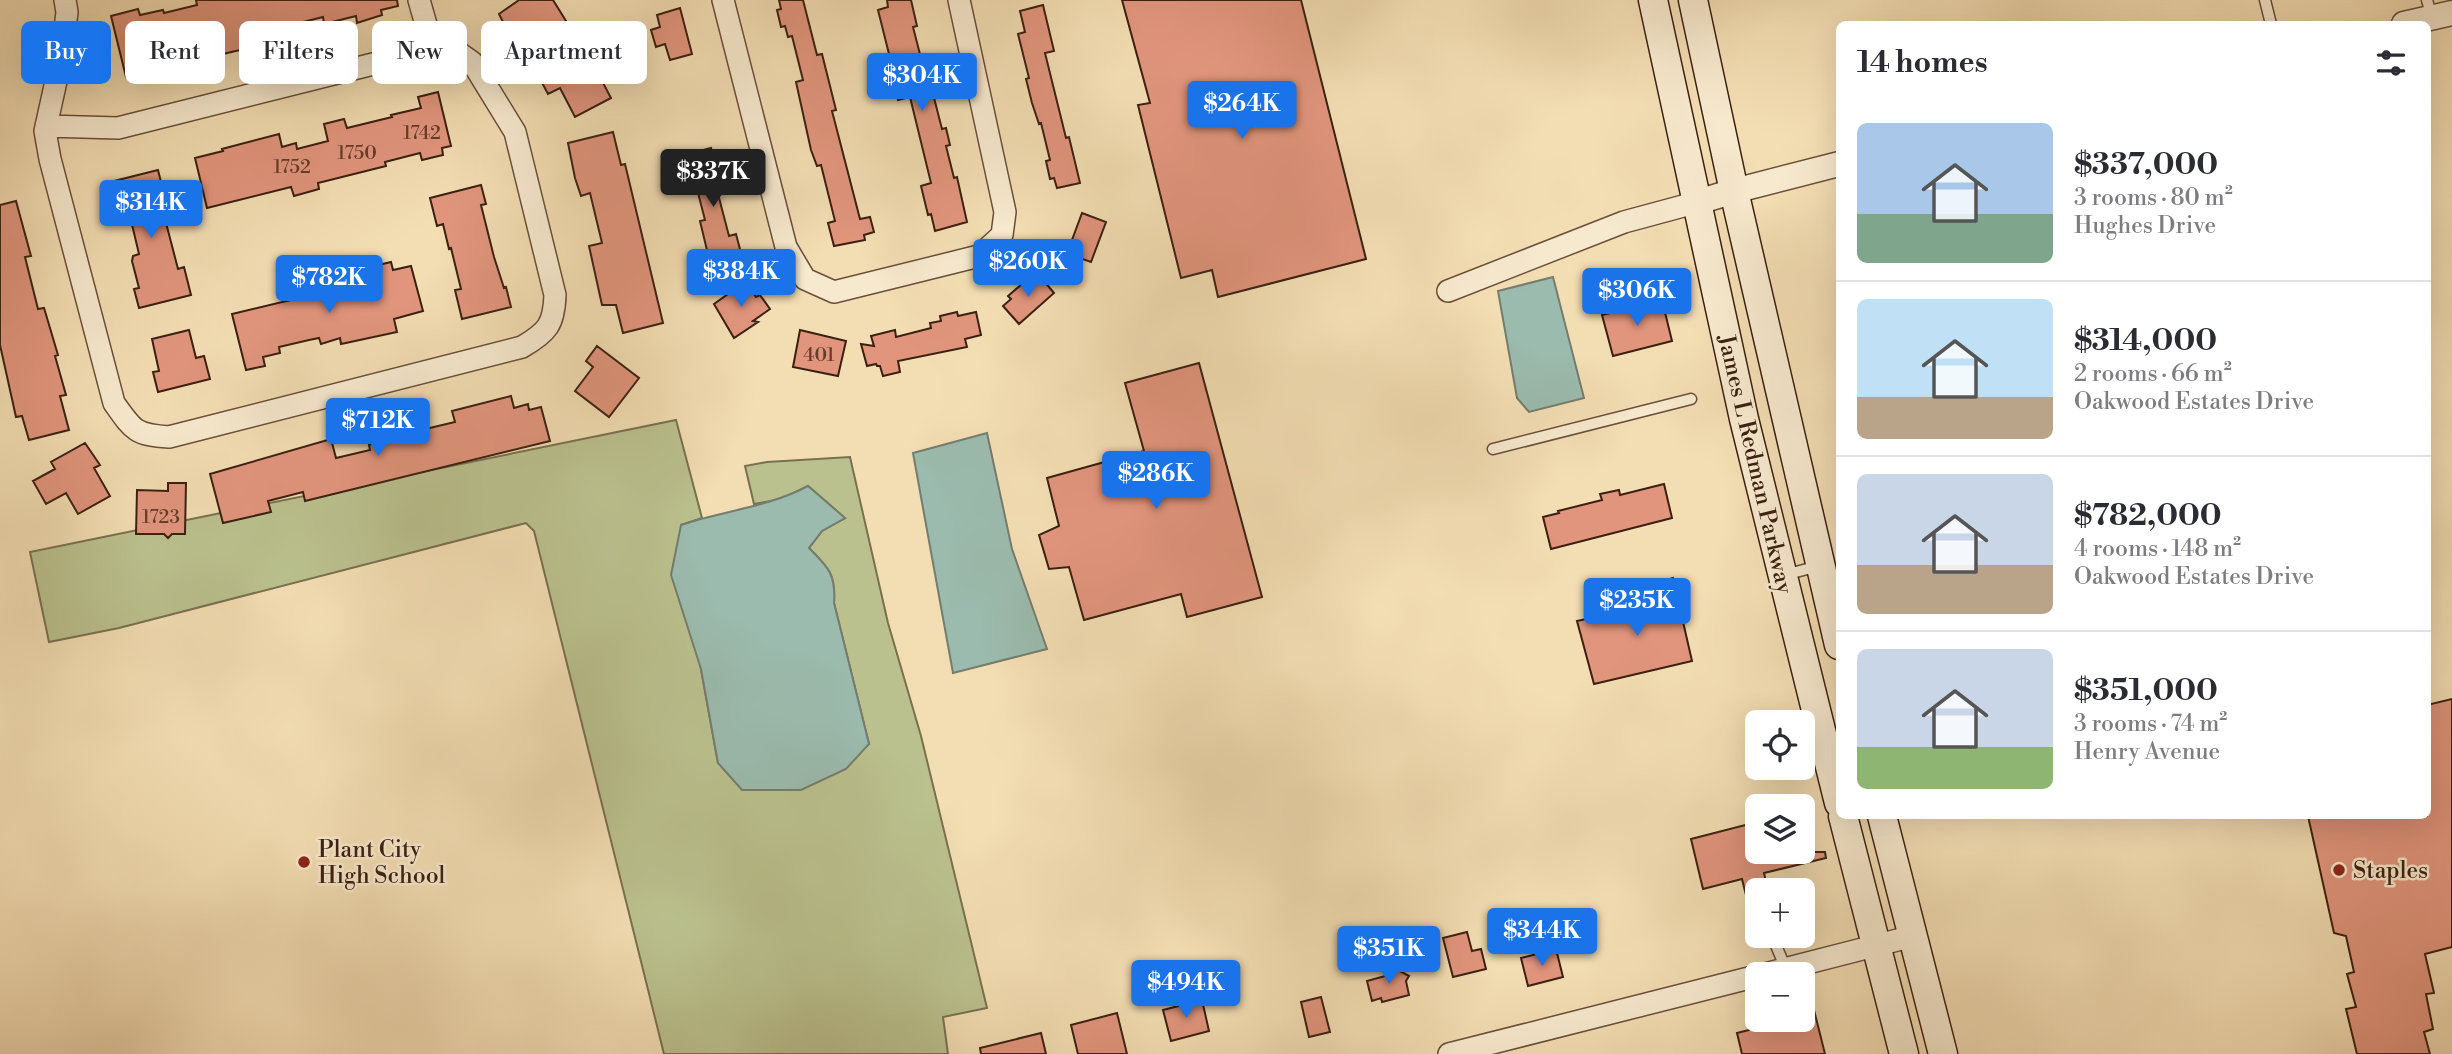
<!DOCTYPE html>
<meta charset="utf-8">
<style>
body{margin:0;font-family:"Libre Bodoni",serif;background:#f7f7f7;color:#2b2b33;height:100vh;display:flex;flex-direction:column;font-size:26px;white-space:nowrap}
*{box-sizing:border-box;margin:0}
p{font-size:23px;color:#7c7c81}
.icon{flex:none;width:38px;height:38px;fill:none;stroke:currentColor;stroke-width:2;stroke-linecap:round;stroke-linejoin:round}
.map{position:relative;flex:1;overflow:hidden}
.side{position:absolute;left:1836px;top:21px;width:595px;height:798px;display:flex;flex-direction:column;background:#fff;border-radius:10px;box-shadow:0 7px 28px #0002}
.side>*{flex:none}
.top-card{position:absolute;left:21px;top:21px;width:665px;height:63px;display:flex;gap:14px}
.controls{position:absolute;left:1745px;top:710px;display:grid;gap:14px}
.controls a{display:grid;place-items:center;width:70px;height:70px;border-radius:10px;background:#fff;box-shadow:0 7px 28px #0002;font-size:35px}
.price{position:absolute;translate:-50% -60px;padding:0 16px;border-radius:7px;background:#1a73e8;color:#fff;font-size:23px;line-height:46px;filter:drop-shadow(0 2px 4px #0008)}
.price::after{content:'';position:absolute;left:50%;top:42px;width:21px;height:16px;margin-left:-10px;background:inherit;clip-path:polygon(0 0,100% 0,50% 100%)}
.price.selected{background:#222;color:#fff}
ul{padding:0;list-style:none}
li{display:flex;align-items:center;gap:21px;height:175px;padding:0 21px}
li+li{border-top:2px solid #e1e1e2}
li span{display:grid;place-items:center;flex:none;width:196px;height:140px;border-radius:10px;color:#555}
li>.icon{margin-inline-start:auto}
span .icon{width:84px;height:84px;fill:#fffc;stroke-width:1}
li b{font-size:30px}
h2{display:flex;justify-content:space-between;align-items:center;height:84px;padding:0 21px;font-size:30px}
.pill{padding:0 24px;border-radius:10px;background:#fff;box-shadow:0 7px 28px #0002;font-size:24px;line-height:63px}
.pill.selected{background:#1a73e8;color:#fff}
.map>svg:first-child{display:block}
.green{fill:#bac18e;stroke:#7a7050;stroke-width:2}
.water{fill:#9bbbae;stroke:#757d6f;stroke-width:2}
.building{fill:#e1957d;stroke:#3b2011;stroke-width:2}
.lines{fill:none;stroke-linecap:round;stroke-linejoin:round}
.service-casing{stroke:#694f3a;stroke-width:13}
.minor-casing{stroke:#694f3a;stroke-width:24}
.tertiary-casing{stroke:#694f3a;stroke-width:27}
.secondary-casing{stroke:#3b2011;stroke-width:31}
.service{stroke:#f7e9ce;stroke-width:10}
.minor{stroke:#f7e9ce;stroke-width:21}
.tertiary{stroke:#f7e9ce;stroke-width:24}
.secondary{stroke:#f7e9ce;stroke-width:28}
.poi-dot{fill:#8f2418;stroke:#f7e9ce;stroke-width:2.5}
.labels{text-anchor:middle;stroke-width:5;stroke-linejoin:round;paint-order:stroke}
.number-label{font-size:19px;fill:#643d2c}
.street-label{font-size:23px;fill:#3b2011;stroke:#f7e9ce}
.poi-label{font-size:23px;fill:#3b2011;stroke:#f7e9ce;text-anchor:start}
</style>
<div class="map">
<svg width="2452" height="1054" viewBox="0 0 2452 1054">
<rect width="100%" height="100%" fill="#f3ddb3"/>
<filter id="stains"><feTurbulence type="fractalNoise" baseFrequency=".00286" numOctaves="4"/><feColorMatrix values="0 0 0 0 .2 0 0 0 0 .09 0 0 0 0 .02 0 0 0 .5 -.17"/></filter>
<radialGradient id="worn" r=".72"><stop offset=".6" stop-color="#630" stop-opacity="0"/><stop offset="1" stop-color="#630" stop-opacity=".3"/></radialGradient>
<path class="green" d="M676,420L702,518L681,525L701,669L718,763L869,744L834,603C836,574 828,567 809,548L822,531L845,518L808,486L782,499L754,504L745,466L767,462L850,457L888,623L921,736L987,1008L943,1017L948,1054H664L534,531L526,523L119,628L49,642L30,552Z"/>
<path class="water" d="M1553,277L1584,398L1529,412L1517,398L1498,291Z
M987,433L1012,549L1047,649L953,673L913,453Z
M808,486L845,518L822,531L809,548C828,567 836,574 834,603L869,744L846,769L801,790H742L718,763L701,669L671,575L681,525C722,511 769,507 808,486Z"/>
<path class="building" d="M196,0H397L398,6L381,10L382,15L357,23L356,16L324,24L323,17L279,28L281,36L240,46V50L223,54L220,42L206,45L205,40L172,48L141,58L145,72L126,77L111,16L138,9L140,15L163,10L164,13L197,5Z
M519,0H553L571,29L530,59L507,30L499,14Z
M779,0H803L817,55L822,54L836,110L832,111L860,219L870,217L874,232L864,235L865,240L834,246L828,223L835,221L821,165L817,166L811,150L796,82L803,80L792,36L788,37L785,26L781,27L777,10L781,9Z
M887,0H911L917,26L913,27L923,66L930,65L936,88L932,90L942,129L946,128L950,145L946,146L954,178L957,177L967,222L935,231L931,214L928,215L921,186L931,183L910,97L898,100L886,54H889L878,10L888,7Z
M1122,0H1301L1366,259L1218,297L1212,270L1181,278L1138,105L1150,103Z
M1043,5L1054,51L1045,53L1066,138L1069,137L1080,183L1057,188L1054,178L1050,179L1046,161L1050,160L1041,123L1039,124L1032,103L1026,79L1029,78L1018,34L1025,32L1020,11Z
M680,8L692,54L670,60L665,44L656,47L651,30L660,27L657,15Z
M588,54L611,98L575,117L560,88L548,94L540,79Z
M438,92L451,146L442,148L443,155L422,160L420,153L385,162L386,166L318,183L319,189L294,196L291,187L207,208L195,158L223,151L222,149L279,134L282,147L296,143L297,149L328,141L324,124L344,119L347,128L392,117L391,115L421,108L418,97Z
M613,132L621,165L625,164L663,323L623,333L616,305H602L589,246L602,243L590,193L581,196L575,178L568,143Z
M711,148L716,167L720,166L724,182L720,183L722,193L718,194L729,236L736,234L742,257L711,267L700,221L705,220L688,154Z
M158,170L170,218L165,219L178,269L184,267L191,295L139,308L134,289L139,288L132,261L133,256L139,254L130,216L126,217L122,198L115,200L110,182Z
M481,185L486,204L481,205L494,257L504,288L506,287L511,307L462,319L455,290L461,289L451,248L449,249L443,224L437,226L430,198Z
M16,201L31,256L25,257L38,309L44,308L58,355L55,356L66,395L60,396L69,430L29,440L22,416L16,417L0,345V205Z
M1082,213L1106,222L1091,262L1071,255L1076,241L1072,240Z
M391,262L393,270L411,266L423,311L394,319L397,332L341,344L340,338L321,344L319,338L309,340L279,347L280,353L263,357L265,366L246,370L232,314L299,298L297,290L322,284L325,293L364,283L363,278L372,276L370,267Z
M1039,275L1054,293L1019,324L1003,306L1011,299L1008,296L1022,284L1025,287Z
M745,282L756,297L760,295L770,309L753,321L758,322L734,338L714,304Z
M1662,300L1672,341L1613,356L1602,315Z
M957,312L958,316L976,312L981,335L965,339L967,347L898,361L900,372L883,376L880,366H877L876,364L867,366L861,344L874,346L871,336L895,330L896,337L931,328L930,323L941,321L940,316Z
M189,330L196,358L204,356L210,379L158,392L153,372L159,371L152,339Z
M800,330L846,341L838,376L793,367Z
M597,346L639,378L609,417L575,391L593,367L586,361Z
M1199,363L1262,597L1187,617L1181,594L1084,620L1069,567L1049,569L1039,535L1059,526L1047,478L1144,451L1125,383Z
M511,396L514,408L528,404L529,410L541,407L550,441L305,501L303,492L268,501L271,512L223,523L210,474L331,439L336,458L370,450L369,445L383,441L380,429L398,424L400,435L455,422L452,411Z
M85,443L100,465L94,468L110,496L78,514L66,493L46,504L33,481L55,469L51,462Z
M168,483H186L185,534H172L168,538L164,534H136L137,490L168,491Z
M1664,484L1672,518L1551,549L1543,517L1559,513L1558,511L1602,500L1600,494L1619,490L1620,495Z
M1673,578L1692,661L1594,684L1577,621L1659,603L1655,583Z
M2452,699V947L2425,954L2434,993L2426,994L2433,1029L2424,1032L2430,1054H2357L2346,1009L2356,1007L2347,974L2354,972L2346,936L2334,933L2308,816H2427V705Z
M1757,822V852H1825L1826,858L1764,873L1768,890L1757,891V893L1746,895L1742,879L1703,889L1691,839Z
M1467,932L1472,951L1481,949L1486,969L1453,977L1443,938Z
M1556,949L1563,977L1528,986L1521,958Z
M1387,964L1409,976L1406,981L1409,995L1382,1002L1381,998L1372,1001L1367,981L1389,975Z
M1808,986L1825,1054H1742L1737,1033L1765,1026L1764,1020H1802V987Z
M1321,997L1330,1032L1309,1037L1301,1002Z
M1202,1000L1209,1031L1171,1041L1163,1010Z
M1117,1013L1127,1054H1078L1071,1025Z
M1041,1033L1046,1054H981L980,1048Z"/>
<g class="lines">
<defs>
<path id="service" d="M2265,0L2271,24
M2427,0L2432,18
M1493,449L1691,399
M1784,575L1819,566
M1772,936L1786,969"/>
<path id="minor" d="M419,0L433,49
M723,0L786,247L805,279L834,292L979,256L1002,235L1005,212L959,0
M46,126L118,128L433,49L455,50L472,62L515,132L555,295C554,324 548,332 522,347L169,437C135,435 133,430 114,403L50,159L45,131L62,54L67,12L65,0
M1448,291L1624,222L1698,202
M1761,975L1913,936
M1449,1054L1757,976"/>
<path id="tertiary" d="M2404,24L2452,13
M1698,202L1734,191L1839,164"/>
<path id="secondary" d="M1653,0L1744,419L1839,803
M1693,0L1734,191L1839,645
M1843,816L1904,1054
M1882,816L1943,1054"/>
</defs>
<use href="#service" class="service-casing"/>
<use href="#minor" class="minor-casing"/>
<use href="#tertiary" class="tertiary-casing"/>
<use href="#secondary" class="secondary-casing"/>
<use href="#service" class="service"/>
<use href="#minor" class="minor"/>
<use href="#tertiary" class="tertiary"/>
<use href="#secondary" class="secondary"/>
</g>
<g class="poi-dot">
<circle cx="304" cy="862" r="7"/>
<circle cx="2339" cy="870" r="7"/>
</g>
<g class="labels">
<g class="number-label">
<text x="422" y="139">1742</text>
<text x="357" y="159">1750</text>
<text x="292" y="173">1752</text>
<text x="819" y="361">401</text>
<text x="161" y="523">1723</text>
</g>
<g class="street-label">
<text transform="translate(1756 464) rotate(77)" y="8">James L Redman Parkway</text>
</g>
<g class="poi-label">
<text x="318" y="857">Plant City<tspan x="318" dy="26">High School</tspan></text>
<text x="2353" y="878">Staples</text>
</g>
</g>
<rect width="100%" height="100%" filter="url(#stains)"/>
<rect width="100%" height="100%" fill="url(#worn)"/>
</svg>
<div class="controls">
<a><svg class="icon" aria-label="locate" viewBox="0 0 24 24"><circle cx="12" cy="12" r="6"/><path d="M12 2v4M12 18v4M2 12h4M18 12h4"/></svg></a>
<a><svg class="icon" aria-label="layers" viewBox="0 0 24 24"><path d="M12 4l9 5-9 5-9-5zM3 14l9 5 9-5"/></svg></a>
<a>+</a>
<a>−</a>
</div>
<b class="price" style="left:922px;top:113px">$304K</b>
<b class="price" style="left:1242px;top:141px">$264K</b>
<b class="price selected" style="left:713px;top:209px">$337K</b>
<b class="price" style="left:151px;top:240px">$314K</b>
<b class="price" style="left:1028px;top:299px">$260K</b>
<b class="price" style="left:741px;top:309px">$384K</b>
<b class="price" style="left:329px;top:315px">$782K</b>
<b class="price" style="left:1637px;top:328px">$306K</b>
<b class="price" style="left:378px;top:458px">$712K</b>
<b class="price" style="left:1156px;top:511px">$286K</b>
<b class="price" style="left:1637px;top:638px">$235K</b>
<b class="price" style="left:1542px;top:968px">$344K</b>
<b class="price" style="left:1389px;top:986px">$351K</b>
<b class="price" style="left:1186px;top:1020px">$494K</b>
<div class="top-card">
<a class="pill selected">Buy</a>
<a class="pill">Rent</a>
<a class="pill">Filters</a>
<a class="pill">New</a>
<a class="pill">Apartment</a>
</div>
<section class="side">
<h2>14 homes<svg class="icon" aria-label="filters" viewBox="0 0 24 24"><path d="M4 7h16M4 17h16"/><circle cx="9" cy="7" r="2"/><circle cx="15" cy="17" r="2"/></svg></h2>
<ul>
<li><span style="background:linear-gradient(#a9c7e8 65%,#7fa58c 0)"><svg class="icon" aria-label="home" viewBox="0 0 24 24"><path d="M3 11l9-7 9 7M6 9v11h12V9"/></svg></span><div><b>$337,000</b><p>3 rooms · 80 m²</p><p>Hughes Drive</p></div></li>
<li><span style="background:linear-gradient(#bfe0f5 70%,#b9a48a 0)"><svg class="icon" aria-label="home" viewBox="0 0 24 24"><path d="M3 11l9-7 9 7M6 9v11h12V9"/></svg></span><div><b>$314,000</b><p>2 rooms · 66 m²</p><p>Oakwood Estates Drive</p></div></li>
<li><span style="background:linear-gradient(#c9d6e8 65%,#b9a48a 0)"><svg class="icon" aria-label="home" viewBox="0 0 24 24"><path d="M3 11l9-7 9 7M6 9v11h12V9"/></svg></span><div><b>$782,000</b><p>4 rooms · 148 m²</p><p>Oakwood Estates Drive</p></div></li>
<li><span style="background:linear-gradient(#c9d6e8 70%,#8fb573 0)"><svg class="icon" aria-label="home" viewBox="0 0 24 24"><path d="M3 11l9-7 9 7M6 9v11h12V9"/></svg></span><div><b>$351,000</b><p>3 rooms · 74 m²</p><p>Henry Avenue</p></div></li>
</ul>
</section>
</div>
